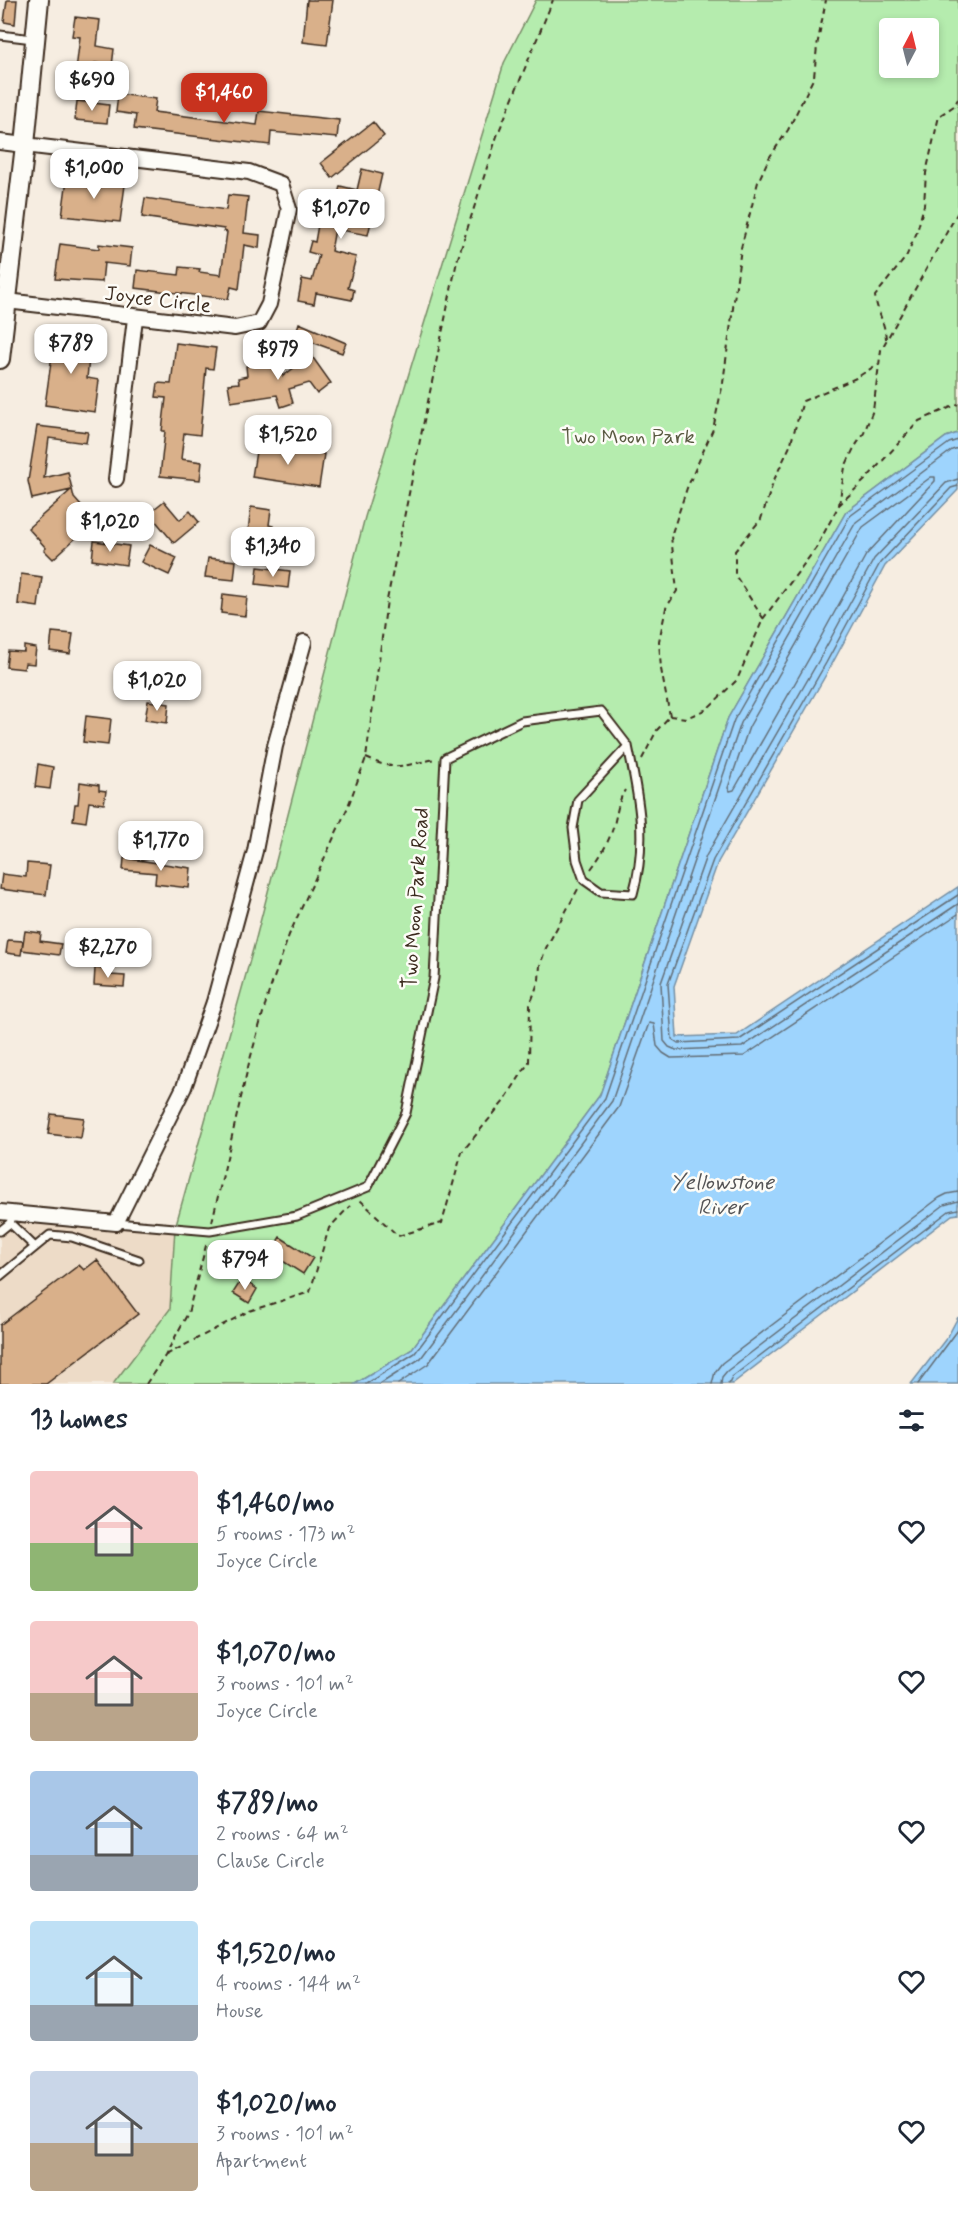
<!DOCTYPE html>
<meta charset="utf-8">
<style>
body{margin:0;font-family:Mynerve,sans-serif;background:#f2f2f3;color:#1f2937;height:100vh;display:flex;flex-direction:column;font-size:22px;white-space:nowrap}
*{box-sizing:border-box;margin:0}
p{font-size:20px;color:#747a83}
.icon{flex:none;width:33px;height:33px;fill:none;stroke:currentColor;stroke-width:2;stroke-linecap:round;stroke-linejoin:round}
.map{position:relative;height:1384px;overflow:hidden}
.side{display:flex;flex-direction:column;background:#fff;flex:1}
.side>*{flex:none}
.needle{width:39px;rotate:7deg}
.buttons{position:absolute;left:879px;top:18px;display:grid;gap:12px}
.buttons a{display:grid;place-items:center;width:60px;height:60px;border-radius:6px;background:#fff;box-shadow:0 3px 9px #0003;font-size:30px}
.price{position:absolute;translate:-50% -51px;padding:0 14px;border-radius:12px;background:#fff;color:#222;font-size:20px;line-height:39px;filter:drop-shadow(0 2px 3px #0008)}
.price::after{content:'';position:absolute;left:50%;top:36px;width:18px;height:14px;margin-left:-9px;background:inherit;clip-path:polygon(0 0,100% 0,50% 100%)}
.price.current{background:#c8321e;color:#fff}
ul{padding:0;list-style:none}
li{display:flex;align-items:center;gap:18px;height:150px;padding:0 30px}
li span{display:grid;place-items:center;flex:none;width:168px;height:120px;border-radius:6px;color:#555}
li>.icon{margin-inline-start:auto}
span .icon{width:72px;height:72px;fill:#fffc;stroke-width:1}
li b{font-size:26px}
h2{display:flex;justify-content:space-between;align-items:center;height:72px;padding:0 30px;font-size:26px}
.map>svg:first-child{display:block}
.built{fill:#eddbc7}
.green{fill:#b5ecae;stroke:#788b66;stroke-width:1.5;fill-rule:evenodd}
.water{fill:#9ed4fd;stroke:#7690a4;stroke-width:1.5}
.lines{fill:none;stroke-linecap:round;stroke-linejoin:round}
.shore{stroke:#636e77;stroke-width:1.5}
.building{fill:#d9b08a;stroke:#3b2a1e;stroke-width:1.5}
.service-casing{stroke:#3b2a1e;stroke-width:11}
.minor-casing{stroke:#3b2a1e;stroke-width:18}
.secondary-casing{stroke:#3b2a1e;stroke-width:22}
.path{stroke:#3b2a1e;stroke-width:2;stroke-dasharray:6 4.5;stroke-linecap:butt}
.service{stroke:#fdfcf7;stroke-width:7}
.minor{stroke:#fdfcf7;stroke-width:14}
.secondary{stroke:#fdfcf7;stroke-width:18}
.labels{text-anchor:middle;stroke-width:5;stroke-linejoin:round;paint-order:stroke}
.street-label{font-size:21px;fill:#3b2a1e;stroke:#fdfcf7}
.park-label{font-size:21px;fill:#5a5a42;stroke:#fdfcf7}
.water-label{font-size:22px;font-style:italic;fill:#545456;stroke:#fdfcf7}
</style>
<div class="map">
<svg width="958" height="1384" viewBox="0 0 958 1384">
<rect width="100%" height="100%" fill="#f6ede1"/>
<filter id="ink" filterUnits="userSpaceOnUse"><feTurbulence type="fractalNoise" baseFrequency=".0167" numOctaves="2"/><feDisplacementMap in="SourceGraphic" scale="12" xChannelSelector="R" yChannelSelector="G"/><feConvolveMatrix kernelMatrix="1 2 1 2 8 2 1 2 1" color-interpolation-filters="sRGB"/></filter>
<g filter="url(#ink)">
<path class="built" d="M0,1212L175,1228L170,1309L113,1384H0Z"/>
<path class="green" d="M536,0H958V433L946,437L846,512L728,718L600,1095L411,1350L355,1384H113L170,1309L175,1228L255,942L365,517L504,63ZM890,28H928V68H890Z"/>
<path class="water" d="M958,433V490L885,566L831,666L718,862L674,986L677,1037L737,1035L958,887V1214L952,1215L732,1384H355L411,1350L600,1095L728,718L846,512L946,437Z
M958,1317V1384H911L948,1336Z"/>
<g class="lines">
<path class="shore" d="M931,477H935V481L866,555L811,655L734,790L730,791L728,788L749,727L863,527Z
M958,479L946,483L874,559L819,660L706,856L661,983L664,1041L669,1047L676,1050L742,1047L958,904
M958,486L951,488L880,563L826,663L713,860L668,984L672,1039L678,1043L739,1040L958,895
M366,1384L415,1353L605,1098L734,720L850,516L949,443L958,440
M380,1384L421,1358L612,1101L741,723L856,522L952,450L958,448
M398,1384L428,1364L619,1107L649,1023L654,1024L657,1046L663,1053L671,1058L744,1056L958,914
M712,1384L715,1372L722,1363L939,1198L947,1194L958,1192
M721,1384L722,1377L727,1371L944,1205L958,1201
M729,1384L732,1377L949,1211L958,1209
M918,1384L958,1330"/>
</g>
<path class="building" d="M7,0H17L15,24L4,22Z
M307,0H333L327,45L303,42Z
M75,17L100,20L97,46L114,49L112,66L95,63L94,72L76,70L80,37L72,36Z
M118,94L156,99L154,112L257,125L259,111L339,120L337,138L271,132L270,145L134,129L136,115L116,112Z
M77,101L109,105L107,123L75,120Z
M373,122L384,136L332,178L321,163Z
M362,169L382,174L368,235L335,229L331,251L356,257L348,288L354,290L352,300L316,293L314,304L298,301L302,279L312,281L319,255L308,252L311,241L315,242L319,219L332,221L340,186L357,190Z
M67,179L125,185L120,222L62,216Z
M228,195L248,197L244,233L260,235L259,248L244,245L239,289L231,287L228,299L135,288L137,270L179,275L180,267L200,269L199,272L221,275L227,232L224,231V229L142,217L145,198L226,210Z
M60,244L99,249V244L132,248L130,266L104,263L102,282L55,279Z
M299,323L346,343L342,353L295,336Z
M51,335L91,340L87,378L99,380L95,412L45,405L52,355H49Z
M176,343L216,348L213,369L206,368L200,435L184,433L181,459L202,462L200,480L160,476L165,431H162L166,398L156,397L158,383L171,384Z
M311,355L331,383L317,394L309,383L289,389L293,403L281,407L277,395L231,402L228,384L239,383L238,378L247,376L246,366L267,362L266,360L277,357L283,376Z
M37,426L88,432L86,443L49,438L44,478L68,472L74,498L82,507L78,511L90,525L53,559L44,550L46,548L28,528L71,490L32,499L28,481Z
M257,445L324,454L319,487L252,477Z
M164,501L180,520L190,511L199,522L174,543L149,513Z
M251,507L271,510L269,525L273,526L268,558L245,555Z
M94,541L129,546L126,565L92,560Z
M150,545L177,558L169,575L141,562Z
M208,558L236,561L234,580L205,577Z
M258,567L290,571L288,588L256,584Z
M21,574L42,577L38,607L18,604Z
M223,594L247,597L245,616L221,613Z
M52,632L73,634L70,654L50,651Z
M24,646L36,648L34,664L25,663L24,669L6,667L8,651L24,652Z
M148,701L169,704L167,723L145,720Z
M86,716L111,719L108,745L83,742Z
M38,764L53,767L50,789L35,787Z
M80,782L99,785V790L106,791L104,804L89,802L86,822L73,820L75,804H78Z
M124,858L191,868L189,888L155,884L156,873L123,870Z
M27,863L50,865L46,895L0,889L2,874L26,877Z
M25,931L41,933L40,941L61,944L59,955L22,950Z
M8,940L23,941L21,955L6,953Z
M95,968L111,970V975L125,976L124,987L94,985Z
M51,1114L84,1118L81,1138L48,1134Z
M280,1237L313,1258L303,1274L270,1253Z
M97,1260L138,1314L46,1384H0V1325L79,1265L84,1270Z
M242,1279L257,1289L249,1303L233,1293Z"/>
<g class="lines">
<defs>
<path id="service" d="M0,35L33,39
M10,1223L35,1247
M116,1223L210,1231L297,1216L368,1187L406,1113L434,978L445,758L522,721L601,711L628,746L578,800L573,828L577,860L584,880L601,892L633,894C648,841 639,799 628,746
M0,1231L10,1223L11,1220
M0,1276L50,1235L72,1237L139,1260"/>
<path id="minor" d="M0,142L249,172L281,184L289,209L269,304L259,323L235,328L7,301
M116,479L135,318
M0,1212L116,1223L184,1087L214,1002L255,851L275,746L304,642"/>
<path id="secondary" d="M0,359L25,145L39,0"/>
</defs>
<use href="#service" class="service-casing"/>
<use href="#minor" class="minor-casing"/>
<use href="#secondary" class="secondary-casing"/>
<path class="path" d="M886,339C885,322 877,312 875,296L906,257L917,232L924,205L926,173L939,116L954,106L958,99
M839,505L845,467L854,448L864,433L873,410L881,350L958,212
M763,618L735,575V551L761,519L774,480L790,446L803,401L856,378L878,364
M670,716L661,669L659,641L666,608L677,591L671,536L687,488L713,429L723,383L741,248L758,182L769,158L788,130L814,77L817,46L826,0
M670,716L686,718L707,709L737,680L763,619L816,548L839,505L865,480L919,421L958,404
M366,758C397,772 404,765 435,759
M642,759L657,730L670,716
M591,869C600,857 607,845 612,831C617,817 617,803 625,790
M360,1200L398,1236L442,1223L462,1152L504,1101L529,1062L530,1005L539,980L540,965L546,948L578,889
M212,1222L249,1063L268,995L289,935L347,809L366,758L387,600L457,261L497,136L553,0
M166,1355L249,1311L310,1292L329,1228L350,1206
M146,1384L165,1356L188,1313L207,1242"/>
<use href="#service" class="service"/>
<use href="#minor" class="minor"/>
<use href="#secondary" class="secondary"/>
</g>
</g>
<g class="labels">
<g class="street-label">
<text transform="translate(158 299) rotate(7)" y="7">Joyce Circle</text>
<text transform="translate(415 898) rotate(-86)" y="7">Two Moon Park Road</text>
</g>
<g class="park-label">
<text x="628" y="443">Two Moon Park</text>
</g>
<g class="water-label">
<text x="722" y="1189">Yellowstone<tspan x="722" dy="25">River</tspan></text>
</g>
</g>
</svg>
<div class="buttons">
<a><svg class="needle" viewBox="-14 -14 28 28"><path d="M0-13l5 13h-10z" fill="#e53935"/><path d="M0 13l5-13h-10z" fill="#747a83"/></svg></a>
</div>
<b class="price" style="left:92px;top:112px">$690</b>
<b class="price current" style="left:224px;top:124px">$1,460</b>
<b class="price" style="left:94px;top:200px">$1,000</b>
<b class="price" style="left:341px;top:240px">$1,070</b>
<b class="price" style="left:71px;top:375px">$789</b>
<b class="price" style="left:278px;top:381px">$979</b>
<b class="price" style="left:288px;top:466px">$1,520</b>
<b class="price" style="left:110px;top:553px">$1,020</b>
<b class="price" style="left:273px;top:578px">$1,340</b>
<b class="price" style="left:157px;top:712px">$1,020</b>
<b class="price" style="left:161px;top:872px">$1,770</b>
<b class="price" style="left:108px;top:979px">$2,270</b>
<b class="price" style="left:245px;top:1291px">$794</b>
</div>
<section class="side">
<h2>13 homes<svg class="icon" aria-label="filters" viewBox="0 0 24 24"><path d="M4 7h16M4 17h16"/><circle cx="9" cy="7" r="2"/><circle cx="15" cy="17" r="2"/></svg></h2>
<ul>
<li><span style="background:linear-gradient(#f6c9c9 60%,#8fb573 0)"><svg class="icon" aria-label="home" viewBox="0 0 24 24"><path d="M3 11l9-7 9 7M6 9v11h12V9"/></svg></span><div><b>$1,460/mo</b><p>5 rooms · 173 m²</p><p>Joyce Circle</p></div><svg class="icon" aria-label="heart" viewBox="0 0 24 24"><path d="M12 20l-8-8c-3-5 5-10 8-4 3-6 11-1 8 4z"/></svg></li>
<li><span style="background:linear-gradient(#f6c9c9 60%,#b9a48a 0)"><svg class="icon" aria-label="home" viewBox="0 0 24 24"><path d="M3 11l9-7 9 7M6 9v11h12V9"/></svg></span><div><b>$1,070/mo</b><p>3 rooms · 101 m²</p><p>Joyce Circle</p></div><svg class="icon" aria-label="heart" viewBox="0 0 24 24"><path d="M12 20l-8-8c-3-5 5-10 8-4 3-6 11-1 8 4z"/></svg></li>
<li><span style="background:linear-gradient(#a9c7e8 70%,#9aa5b1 0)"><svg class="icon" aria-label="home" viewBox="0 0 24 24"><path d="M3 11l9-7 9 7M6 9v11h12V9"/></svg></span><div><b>$789/mo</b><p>2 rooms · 64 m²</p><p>Clause Circle</p></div><svg class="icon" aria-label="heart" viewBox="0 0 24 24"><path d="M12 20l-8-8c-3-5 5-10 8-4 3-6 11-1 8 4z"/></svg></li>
<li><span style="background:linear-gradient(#bfe0f5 70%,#9aa5b1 0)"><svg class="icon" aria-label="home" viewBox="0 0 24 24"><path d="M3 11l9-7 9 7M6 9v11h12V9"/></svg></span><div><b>$1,520/mo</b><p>4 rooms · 144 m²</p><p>House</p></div><svg class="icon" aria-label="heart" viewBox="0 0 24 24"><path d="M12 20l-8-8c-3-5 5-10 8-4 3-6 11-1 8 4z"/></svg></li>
<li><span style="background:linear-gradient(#c9d6e8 60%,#b9a48a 0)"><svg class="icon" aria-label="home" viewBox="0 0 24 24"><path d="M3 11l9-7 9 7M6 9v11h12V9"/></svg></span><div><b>$1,020/mo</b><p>3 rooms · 101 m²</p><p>Apartment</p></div><svg class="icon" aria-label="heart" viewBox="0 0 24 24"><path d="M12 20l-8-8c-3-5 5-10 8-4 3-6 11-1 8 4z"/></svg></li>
</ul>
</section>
